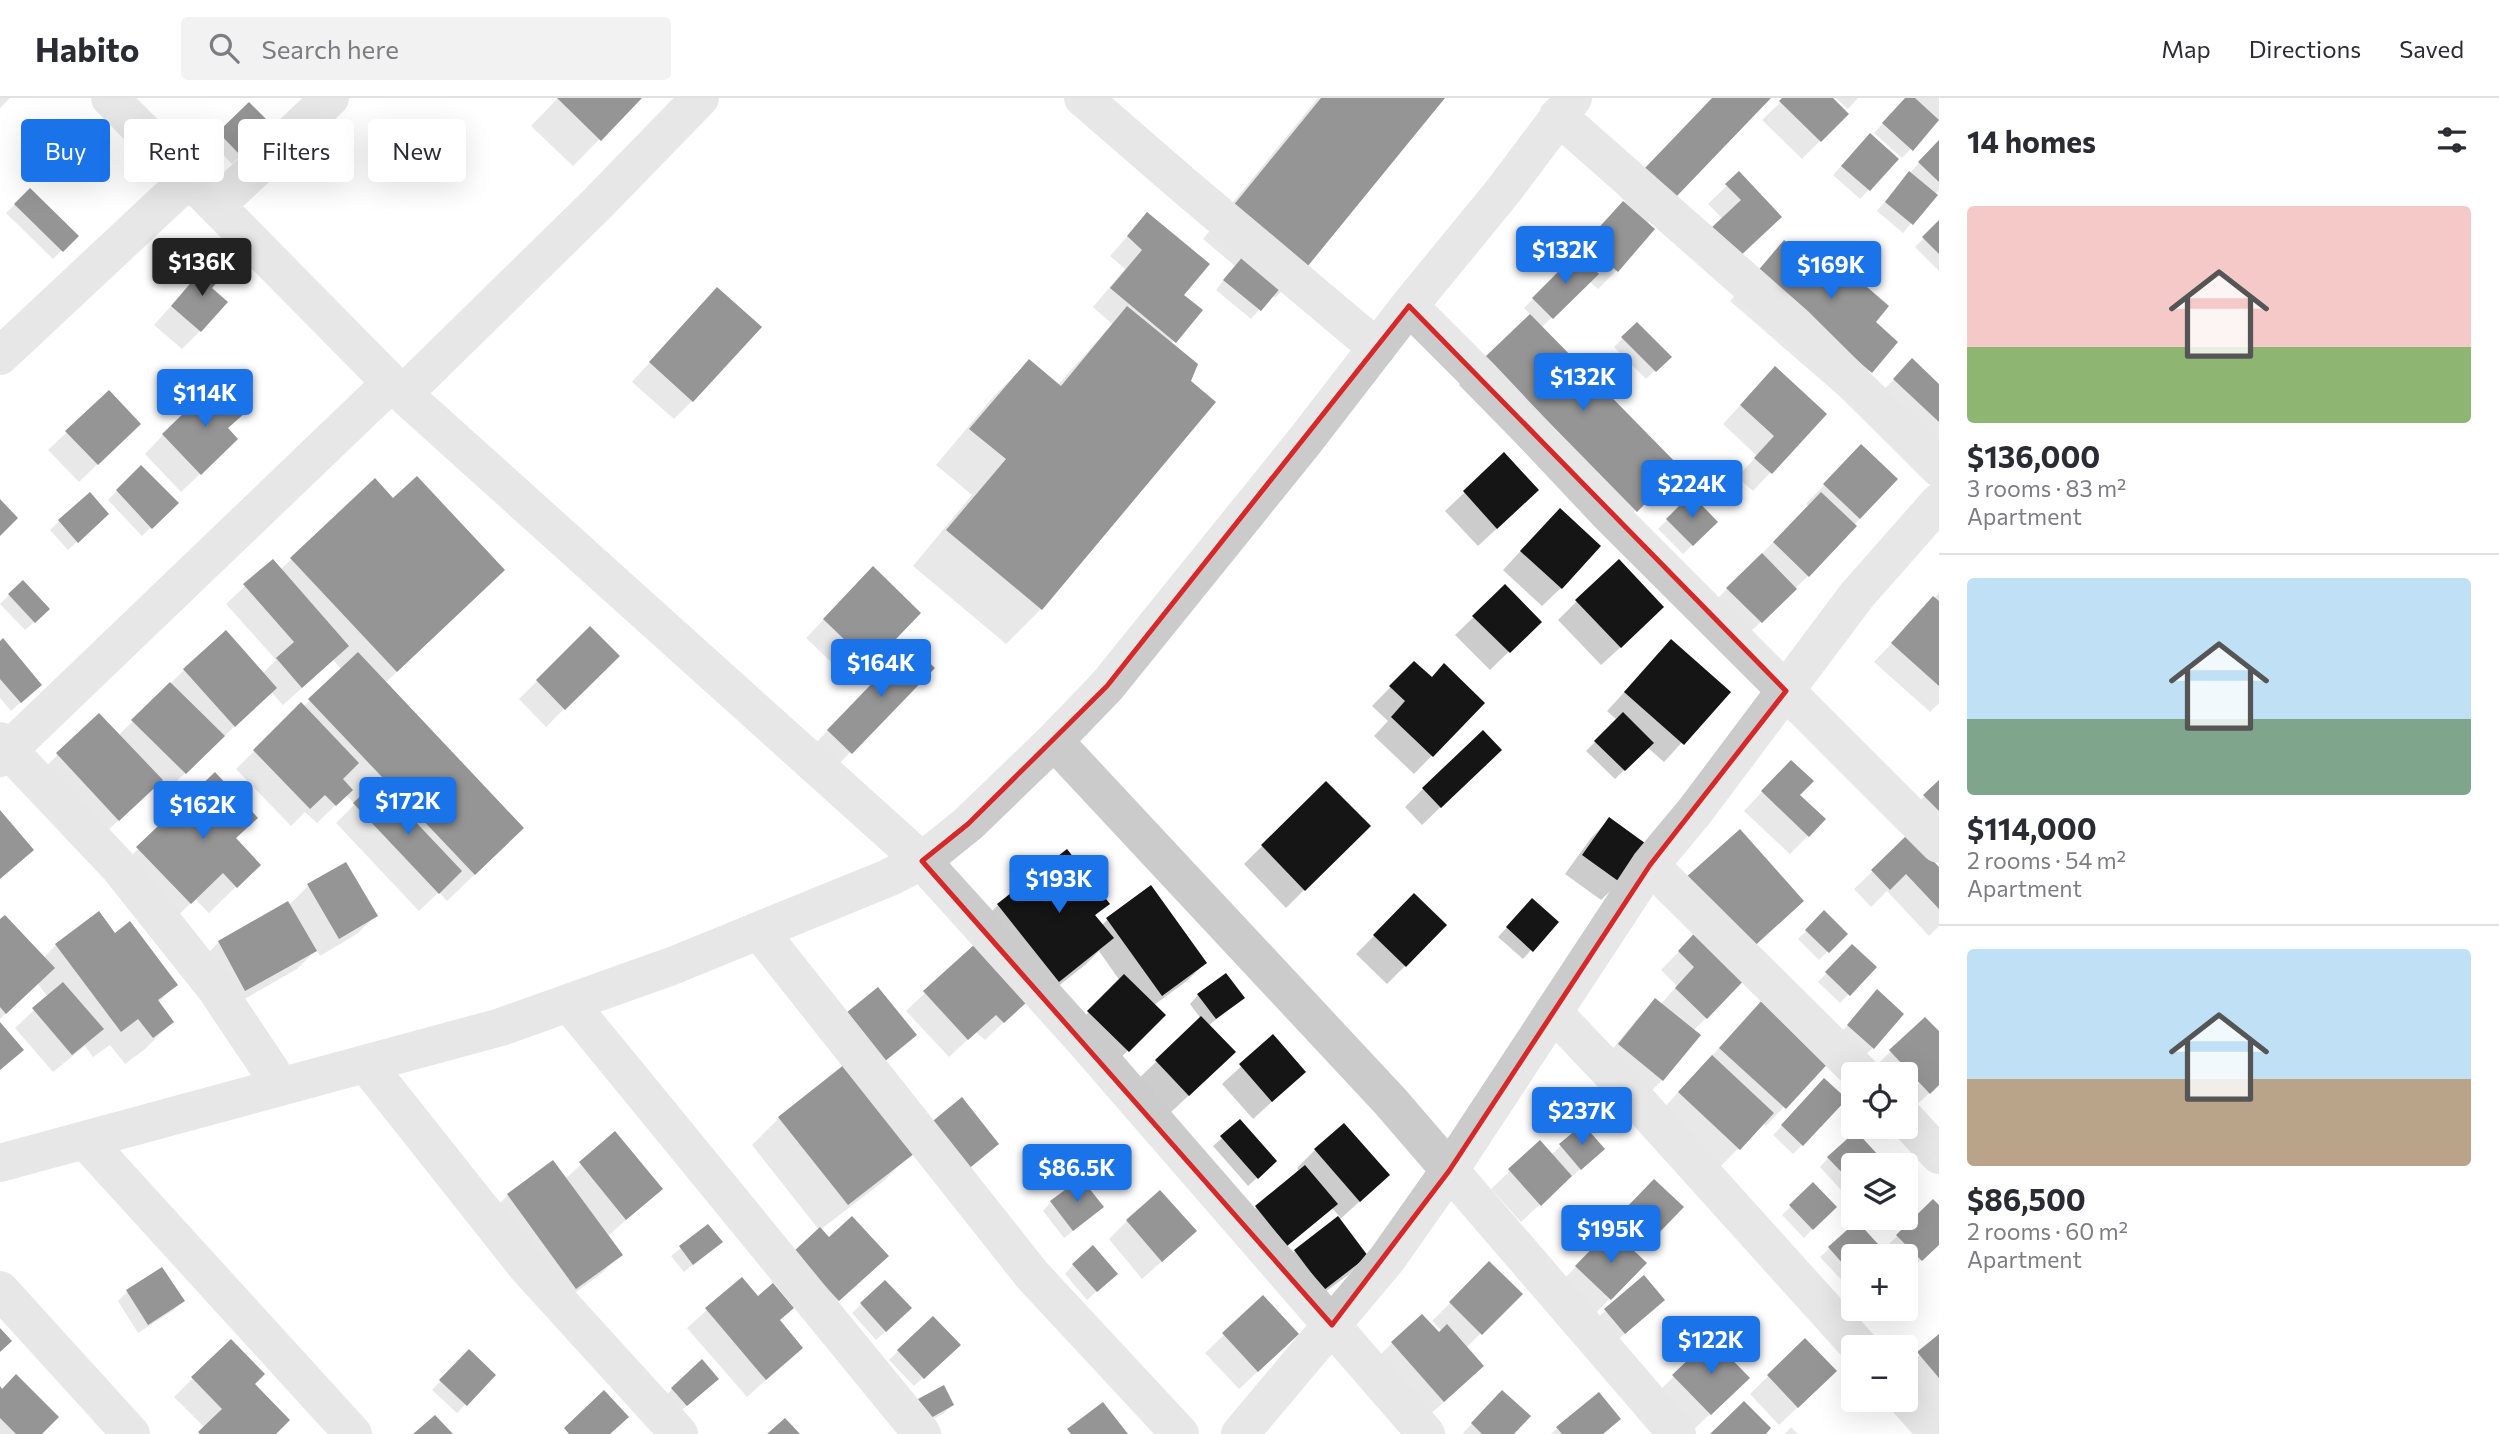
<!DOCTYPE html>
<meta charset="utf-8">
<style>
body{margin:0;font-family:Commissioner,sans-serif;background:#f2f2f3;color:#2b2b33;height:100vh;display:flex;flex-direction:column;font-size:26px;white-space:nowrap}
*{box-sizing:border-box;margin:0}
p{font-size:23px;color:#7c7c81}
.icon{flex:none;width:38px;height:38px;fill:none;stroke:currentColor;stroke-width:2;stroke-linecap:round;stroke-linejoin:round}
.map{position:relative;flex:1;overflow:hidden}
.sheet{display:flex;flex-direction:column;background:#fff;width:560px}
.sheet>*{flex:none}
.guide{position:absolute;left:21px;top:21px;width:665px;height:63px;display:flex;gap:14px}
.fabs{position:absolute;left:1841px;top:964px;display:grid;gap:14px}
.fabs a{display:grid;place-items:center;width:77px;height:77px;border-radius:7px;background:#fff;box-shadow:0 7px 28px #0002;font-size:35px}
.price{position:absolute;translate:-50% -60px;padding:0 16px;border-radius:7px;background:#1a73e8;color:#fff;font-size:23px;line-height:46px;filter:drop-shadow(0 2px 4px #0008)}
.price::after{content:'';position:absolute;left:50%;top:42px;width:21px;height:16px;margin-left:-10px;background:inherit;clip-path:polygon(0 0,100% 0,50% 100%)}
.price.selected{background:#222;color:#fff}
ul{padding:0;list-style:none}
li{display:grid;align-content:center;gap:14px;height:371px;padding:0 28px}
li+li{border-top:2px solid #e1e1e2}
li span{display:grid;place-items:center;height:217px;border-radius:7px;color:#555}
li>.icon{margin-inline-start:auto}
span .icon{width:126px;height:126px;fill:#fffc;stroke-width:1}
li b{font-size:30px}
h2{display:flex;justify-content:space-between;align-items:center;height:84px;padding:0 28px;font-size:30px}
.tag{padding:0 24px;border-radius:7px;background:#fff;box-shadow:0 7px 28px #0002;font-size:24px;line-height:63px}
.tag.selected{background:#1a73e8;color:#fff}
header{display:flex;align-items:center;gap:42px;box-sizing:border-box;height:98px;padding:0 35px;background:#fff;border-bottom:2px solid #e1e1e2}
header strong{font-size:33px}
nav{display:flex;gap:38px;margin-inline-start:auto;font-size:24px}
.search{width:490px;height:63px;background:#f2f2f3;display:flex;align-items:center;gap:18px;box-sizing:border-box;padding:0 24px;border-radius:7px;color:#7c7c81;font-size:26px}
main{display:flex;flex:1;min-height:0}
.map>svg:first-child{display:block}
.shadow{fill:#0003}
.building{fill:#151515}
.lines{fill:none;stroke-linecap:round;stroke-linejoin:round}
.minor{stroke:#cbcbcb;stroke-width:38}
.marked{fill:none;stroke:#d62828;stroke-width:5;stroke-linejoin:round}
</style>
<header>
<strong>Habito</strong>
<div class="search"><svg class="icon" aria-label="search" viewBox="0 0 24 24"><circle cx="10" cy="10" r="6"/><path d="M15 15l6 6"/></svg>Search here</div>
<nav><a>Map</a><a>Directions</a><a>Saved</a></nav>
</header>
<main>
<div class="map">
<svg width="1939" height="1336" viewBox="0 0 1939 1336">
<rect width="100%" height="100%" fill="#fff"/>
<path class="shadow" d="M0,0H10L0,10Z
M558,0H640L573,68L531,28Z
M1318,0H1443L1302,173L1275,200L1272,197L1251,221L1216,192L1235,168L1203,141Z
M1714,0H1769L1647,126L1653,131L1616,173L1598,191L1589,183L1541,230L1678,370L1608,439L1459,287L1531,217L1524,210L1569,166L1625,103L1619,98Z
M1785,0H1831L1847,16L1802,61L1762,22Z
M1836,0H1858L1848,11Z
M1907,0H1939V22L1902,60L1874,35Z
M249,7L271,28L232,66L211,44Z
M1939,44V92L1903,135L1877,113L1901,84Z
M1861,46L1897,61L1860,101L1833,77Z
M1739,76L1780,119L1723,121L1708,106Z
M30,92L76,138L53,161L6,115Z
M1147,116L1182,197L1200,212L1171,246L1041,511L1006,546L913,468L972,397L936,367L994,298L1029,263L1058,287L1112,226L1093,209L1125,171L1110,158Z
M1939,125V173L1915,149Z
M1784,145L1895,244L1843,301L1730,203Z
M211,163L209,190L200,233L182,251L154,227Z
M699,210L692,303L674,321L632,284Z
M1623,240L1669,259L1646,281L1614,249Z
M1894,281L1939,288V349L1876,300Z
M1757,289L1825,316L1753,393L1737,379L1757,358L1723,326Z
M139,326L79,384L48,352L67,334Z
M163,337L218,359L181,394L145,356Z
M1504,357L1519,410L1478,448L1445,413Z
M1843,367L1896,381L1808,478L1742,542L1709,509L1809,408L1806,406Z
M141,369L177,405L142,438L108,402Z
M375,383L476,499L385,585L495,757L447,803L439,794L419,813L336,725L355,706L346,697L317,725L305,714L291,728L236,671L301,607L303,609L342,572L333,562L283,607L271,594L166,693L157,685L100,740L39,675L99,617L118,638L184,572L262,576L276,562L226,506L272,463L280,472Z
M1691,398L1716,424L1683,456L1658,431Z
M59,423L98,425L68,452L50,432Z
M1541,431L1561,490L1542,508L1503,472Z
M855,489L919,515L852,584L806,540Z
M1505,489L1539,524L1490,572L1455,537Z
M1939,495V605L1930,614L1874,564Z
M9,497L39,520L25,532L0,506Z
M1577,503L1644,528L1601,567L1558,522Z
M590,530L617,558L546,629L519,601Z
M1671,543L1728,594L1664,664L1647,649L1615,681L1586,653L1617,622L1607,613Z
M0,545L31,595L11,613L0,600Z
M1414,565L1431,580L1483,605L1414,676L1374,638L1388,623L1372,608Z
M892,566L933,570L832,673L810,651Z
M1481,670L1422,727L1405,709L1423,691Z
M1772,683L1798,697L1808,738L1790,756L1744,713Z
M1939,684V731L1906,716Z
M1326,685L1368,728L1286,810L1244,766Z
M1609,722L1620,784L1601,802L1565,776L1591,740Z
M1908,739L1939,771V828L1929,838L1887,793L1871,809L1854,791Z
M234,741L258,767L209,815L195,801L163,832L111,777L138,751Z
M308,788L376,817L357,836L320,858L316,852L297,871L227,911L200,863L219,844L288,805L289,807Z
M1414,798L1445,828L1387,886L1356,856Z
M1107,805L1094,819L1101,828L1107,822L1205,865L1187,883L1154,907L1164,917L1109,971L1070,933L1120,883L1099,853L1085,867L1031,910L1026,903L985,942L976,934L949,959L906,913L975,848L971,834L998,807Z
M1524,811L1531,852L1523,861L1498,839Z
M1824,815L1845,836L1819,862L1798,841Z
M0,823L43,860L56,847L115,837L176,886L158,905L172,924L145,951L125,966L110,947L93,959L85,948L53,974L15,930L48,899L37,885L0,921Z
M1698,834L1736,864L1706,920L1693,933L1698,938L1662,982L1644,1001L1601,965L1637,921L1655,903L1660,907L1677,888L1661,872Z
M1852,849L1874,869L1840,905L1818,884Z
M1198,897L1243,900L1208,928L1215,973L1170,1015L1138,981L1201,921L1190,906Z
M1869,902L1873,950L1864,958L1839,937Z
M1746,921L1829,961L1766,1028L1763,1025L1720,1069L1661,1013Z
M1939,936V986L1910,1013L1906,1007V976H1877L1872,972L1891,953Z
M1273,939L1285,992L1253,1021L1222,986Z
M1816,992L1802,1047L1793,1056L1773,1037Z
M779,1020L912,1054L885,1082L820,1132L868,1176L820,1220L819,1132L752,1047Z
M1582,1028L1594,1060L1571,1079L1570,1078L1521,1124L1491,1091L1540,1044L1551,1057Z
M615,1036L660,1091L607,1139L620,1157L602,1175L557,1208L489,1116L508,1097L553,1064L565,1081Z
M1222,1040L1275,1063L1248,1088L1213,1048Z
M1315,1052L1369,1095L1339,1122L1366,1158L1348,1177L1305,1209L1277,1172L1295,1153L1340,1119L1332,1110L1267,1165L1237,1128L1256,1110L1300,1074L1297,1070Z
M1828,1060L1853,1068V1080L1841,1092L1820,1069Z
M1654,1083L1681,1109L1643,1149L1616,1123Z
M1813,1087L1834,1109L1804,1140L1782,1117Z
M1933,1103L1939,1109V1144L1912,1171L1906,1165V1158H1899L1888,1147Z
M1051,1104L1092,1118L1064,1140L1043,1113Z
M1127,1123L1176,1151L1142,1181L1109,1141Z
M1857,1126L1885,1156L1882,1158H1853V1186L1849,1190L1820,1159Z
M708,1128L720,1144L684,1174L671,1158Z
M1611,1133L1644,1165L1591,1220L1558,1187Z
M1489,1166L1520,1196L1466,1250L1464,1286L1425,1321L1374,1263L1392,1245L1439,1236L1442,1233L1432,1223Z
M1073,1167L1107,1184L1087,1202L1065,1176Z
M161,1171L182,1203L174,1212L138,1235L118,1203L127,1194Z
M1644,1180L1654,1211L1615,1244L1596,1221Z
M741,1181L801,1250L747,1299L687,1230Z
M885,1184L901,1219L876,1242L852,1215Z
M1263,1200L1279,1254L1239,1291L1205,1255Z
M1939,1239V1319L1906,1280V1269Z
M1711,1242L1729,1298L1691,1334L1655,1297Z
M1805,1242L1817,1291L1779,1327L1750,1296Z
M231,1243L253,1286L274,1336H199L205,1330L174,1299Z
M469,1253L494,1277L457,1315L432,1292Z
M898,1253L949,1256L914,1288L889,1262Z
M708,1290L677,1316L663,1300L672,1291Z
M0,1291L40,1336H0Z
M1502,1294L1512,1336H1464L1463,1335Z
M952,1307L943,1316L919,1328L910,1311Z
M1791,1329L1798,1336H1785Z
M1557,1330L1602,1336H1551Z"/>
<path class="building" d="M557,0H642L601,43Z
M1321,0H1445L1303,174L1228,114Z
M1712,0H1771L1676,99L1645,70Z
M1782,0H1833L1849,16L1821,44L1779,3Z
M1905,0H1915L1939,22L1913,53L1882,25Z
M249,4L273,28L242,59L218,34Z
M1870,35L1899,61L1870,93L1841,68Z
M1939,42V84L1918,64Z
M1739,73L1782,119L1737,161L1710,131L1741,102L1725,86Z
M1909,73L1938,97L1913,127L1885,104Z
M30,90L79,138L63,154L14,106Z
M1623,103L1655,131L1618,174L1585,145Z
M1147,114L1210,166L1184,197L1203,212L1176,245L1110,190L1142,152L1127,138Z
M1939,122V156L1922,139Z
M1784,142L1803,158L1815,144L1889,208L1876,224L1898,244L1872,275L1756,175Z
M1577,155L1599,176L1553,221L1532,200Z
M1245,156L1283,187L1261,213L1223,182Z
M211,161L226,174L212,190L228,204L201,234L171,208Z
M717,189L762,229L693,304L649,264Z
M1127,208L1198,266L1191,283L1216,304L1042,512L946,432L1006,361L969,331L1029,261L1061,288Z
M1530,216L1681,370L1637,414L1485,259Z
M1637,224L1672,259L1656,274L1621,239Z
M1912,260L1939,286V324L1893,281Z
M1775,268L1827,316L1772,376L1754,360L1774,338L1740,307Z
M215,285L245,315L228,330L238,341L201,377L162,336Z
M109,292L141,326L98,367L65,333Z
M1861,346L1898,381L1860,421L1823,386Z
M1504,354L1539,392L1497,431L1463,393Z
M141,367L179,405L152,431L116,392Z
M417,378L505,472L397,574L290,460L375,380L393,400Z
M90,394L109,416L78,445L58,422Z
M1821,394L1857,428L1809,479L1773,444Z
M1691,396L1718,424L1693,448L1666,421Z
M0,401L18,420L0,438Z
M1560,410L1601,448L1562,491L1520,453Z
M1762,455L1797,491L1762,525L1726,490Z
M273,461L349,548L302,590L276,560L294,544L243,486Z
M1619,461L1664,509L1621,550L1575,502Z
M873,468L921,515L871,567L823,521Z
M23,482L50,511L35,525L8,496Z
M1505,486L1542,524L1510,555L1472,518Z
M1933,498L1939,503V588L1891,545Z
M590,528L620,558L565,612L536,582Z
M226,532L277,590L235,629L183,571Z
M3,540L42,587L21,605L0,581V543Z
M1671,541L1731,594L1684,647L1624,594Z
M910,546L935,570L852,656L827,632Z
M358,554L524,730L475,777L308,601Z
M1414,563L1432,579L1444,565L1485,605L1433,659L1391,619L1405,603L1389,588Z
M170,584L225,638L186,676L131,622Z
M301,604L359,665L343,681L353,692L336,708L325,697L310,711L253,652Z
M1623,614L1654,645L1625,673L1594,643Z
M99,615L163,682L119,723L56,655Z
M1483,632L1502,652L1441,710L1422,690Z
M1791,662L1814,683L1800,697L1826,721L1809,739L1761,693Z
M215,674L258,720L236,740L261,767L237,790L223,775L191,806L136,749Z
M1939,682V713L1923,697Z
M377,683L462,773L439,796L353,705Z
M1326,683L1371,728L1305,793L1261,747Z
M0,712L34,752L0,781Z
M1609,719L1649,748L1621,785L1582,757Z
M1740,731L1804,803L1749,853L1684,781Z
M1908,736L1939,769V811L1906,776L1890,792L1871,772Z
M1067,751L1110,806L1095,817L1114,840L1059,884L997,806Z
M346,764L378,818L339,841L307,786Z
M1151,787L1207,865L1162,898L1106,820Z
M1414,795L1447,827L1406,869L1373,837Z
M1532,800L1559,824L1533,854L1506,829Z
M288,803L317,853L245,893L218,843Z
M1824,812L1848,836L1829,855L1805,832Z
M99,813L115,835L130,823L178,887L158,902L174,924L153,940L138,921L121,934L55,846Z
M5,817L55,870L6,916L0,909V821Z
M1701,828L1751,875L1707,921L1675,890L1694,869L1678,853Z
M975,846L1028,903L1004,925L996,917L968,942L923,893Z
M1852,846L1877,869L1850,898L1825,874Z
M1226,875L1245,900L1216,921L1197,896Z
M1124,876L1166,917L1129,954L1087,913Z
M63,884L104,931L72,957L32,910Z
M878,889L917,937L884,964L846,915Z
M1877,891L1904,916L1874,951L1847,927Z
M1655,900L1701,937L1663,983L1618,946Z
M1764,900L1832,961L1786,1011L1719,950Z
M1201,918L1236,954L1189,998L1155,962Z
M1925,919L1939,933V987L1930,996L1889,952Z
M0,924L24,952L0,972Z
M1273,936L1306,974L1272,1004L1239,966Z
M1712,957L1774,1015L1740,1052L1678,994Z
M845,966L915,1055L848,1107L778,1019Z
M1824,980L1847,1001L1803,1048L1781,1027Z
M962,999L999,1046L966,1073L928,1027Z
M1240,1021L1277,1063L1258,1081L1220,1038Z
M1344,1025L1390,1077L1360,1104L1314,1051Z
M1583,1026L1605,1051L1581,1072L1559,1046Z
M615,1033L663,1091L626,1122L579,1064Z
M1856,1033L1879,1058L1869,1068H1853V1082L1851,1084L1827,1059Z
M1540,1042L1572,1078L1541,1108L1508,1071Z
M553,1062L623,1157L576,1191L507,1096Z
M1305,1067L1338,1106L1287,1148L1255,1108Z
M1081,1080L1104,1109L1073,1133L1050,1103Z
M1654,1081L1684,1109L1653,1141L1623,1113Z
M1813,1084L1837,1109L1813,1132L1789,1107Z
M1160,1092L1197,1133L1162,1164L1126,1122Z
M1933,1101L1939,1107V1147L1922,1163L1896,1137Z
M852,1118L889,1158L839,1203L793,1154L820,1129L829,1139Z
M1338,1118L1368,1158L1324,1192L1294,1152Z
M1857,1123L1887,1156L1885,1158H1853V1177L1828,1149Z
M708,1126L723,1144L693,1167L679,1148Z
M1611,1131L1647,1165L1611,1202L1575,1168Z
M1093,1147L1118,1176L1097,1194L1072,1166Z
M1489,1163L1523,1196L1482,1237L1449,1204Z
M162,1169L185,1203L148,1227L126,1192Z
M1644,1177L1665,1202L1625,1236L1604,1211Z
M742,1179L758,1198L773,1185L794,1210L780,1222L803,1250L766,1282L705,1210Z
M885,1182L912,1210L886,1234L860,1205Z
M1263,1197L1299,1236L1258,1274L1222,1235Z
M1422,1216L1439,1234L1447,1226L1484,1268L1444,1304L1391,1244Z
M933,1218L961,1247L924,1281L897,1252Z
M0,1230L12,1243L0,1254Z
M1939,1236V1280L1917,1254Z
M1711,1240L1750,1280L1711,1317L1672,1277Z
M1805,1240L1837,1273L1798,1310L1767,1277Z
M231,1241L265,1276L255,1286L290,1322L276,1336H200L198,1334L222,1311L191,1279Z
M469,1251L496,1277L467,1308L439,1282Z
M702,1261L719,1281L687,1308L671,1290Z
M16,1276L59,1319L42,1336H16L0,1320V1288L2,1291Z
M944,1287L954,1307L929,1321L918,1301Z
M604,1292L629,1319L610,1336H569L564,1330Z
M1502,1292L1531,1318L1514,1336H1482L1471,1325Z
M1599,1294L1621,1321L1603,1336H1562L1556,1329Z
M1744,1303L1771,1330L1766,1336H1710Z
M1103,1304L1128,1336H1071L1067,1331Z
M435,1317L453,1336H413Z
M785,1320L800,1336H767Z"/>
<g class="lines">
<path class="minor" d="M110,0L391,285L922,763L1082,940L1426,1336
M1083,0L1187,90L1377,250
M1558,18L1795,227L1939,370
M217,107L330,0
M1409,208L1482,281L1607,414L1939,746
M0,258L190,80
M403,296L596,107L700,0
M0,643L119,769L216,891L281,988
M1054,643L1390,1003L1677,1336
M0,660L391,285
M1650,767L1861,976
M760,834L1033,1178L1180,1336
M569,905L922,1336
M1553,914L1629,994L1860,1250
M366,966L527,1169L679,1336
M1906,1021L1939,1057
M85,1042L353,1336
M0,1065L501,929L672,868L888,780L922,763L968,726L1054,643L1107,588L1304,344L1409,208L1504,92L1573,0
M0,1192L131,1336
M1906,1300L1938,1336
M1240,1336L1387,1161L1449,1073L1650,767L1695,713L1857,497L1939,404"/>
</g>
<path d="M0 0H1939V1336H0ZM1409,208L1786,593L1650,767L1449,1073L1332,1227L922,763L968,726L1107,588Z" fill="#fff" fill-opacity=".55" fill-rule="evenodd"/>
<path class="marked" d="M1409,208L1786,593L1650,767L1449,1073L1332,1227L922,763L968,726L1107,588Z"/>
</svg>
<div class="fabs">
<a><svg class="icon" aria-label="locate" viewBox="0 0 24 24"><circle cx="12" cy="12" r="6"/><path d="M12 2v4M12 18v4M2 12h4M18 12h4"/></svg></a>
<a><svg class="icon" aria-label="layers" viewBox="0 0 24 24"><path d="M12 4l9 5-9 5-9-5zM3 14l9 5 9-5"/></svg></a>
<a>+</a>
<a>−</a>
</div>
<b class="price" style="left:1565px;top:188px">$132K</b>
<b class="price selected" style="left:202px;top:200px">$136K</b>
<b class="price" style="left:1831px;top:203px">$169K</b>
<b class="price" style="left:1583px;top:315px">$132K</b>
<b class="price" style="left:205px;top:331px">$114K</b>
<b class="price" style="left:1692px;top:422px">$224K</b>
<b class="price" style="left:881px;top:601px">$164K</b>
<b class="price" style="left:408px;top:739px">$172K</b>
<b class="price" style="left:203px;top:743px">$162K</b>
<b class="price" style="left:1059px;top:817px">$193K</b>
<b class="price" style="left:1582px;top:1049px">$237K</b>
<b class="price" style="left:1077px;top:1106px">$86.5K</b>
<b class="price" style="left:1611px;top:1167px">$195K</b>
<b class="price" style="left:1711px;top:1278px">$122K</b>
<div class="guide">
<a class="tag selected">Buy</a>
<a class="tag">Rent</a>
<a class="tag">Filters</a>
<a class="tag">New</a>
</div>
</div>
<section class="sheet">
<h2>14 homes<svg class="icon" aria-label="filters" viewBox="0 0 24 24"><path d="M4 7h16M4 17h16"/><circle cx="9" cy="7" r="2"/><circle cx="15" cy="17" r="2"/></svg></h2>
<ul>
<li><span style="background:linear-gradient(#f6c9c9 65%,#8fb573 0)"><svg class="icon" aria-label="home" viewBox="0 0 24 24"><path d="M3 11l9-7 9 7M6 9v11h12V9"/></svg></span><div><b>$136,000</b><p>3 rooms · 83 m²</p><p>Apartment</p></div></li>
<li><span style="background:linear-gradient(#bfe0f5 65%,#7fa58c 0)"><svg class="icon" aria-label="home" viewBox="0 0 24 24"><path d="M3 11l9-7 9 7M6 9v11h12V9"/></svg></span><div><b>$114,000</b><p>2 rooms · 54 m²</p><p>Apartment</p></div></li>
<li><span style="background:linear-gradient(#bfe0f5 60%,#b9a48a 0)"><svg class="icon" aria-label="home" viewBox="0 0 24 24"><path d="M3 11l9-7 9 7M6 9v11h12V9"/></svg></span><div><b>$86,500</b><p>2 rooms · 60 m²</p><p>Apartment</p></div></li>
</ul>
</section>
</main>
